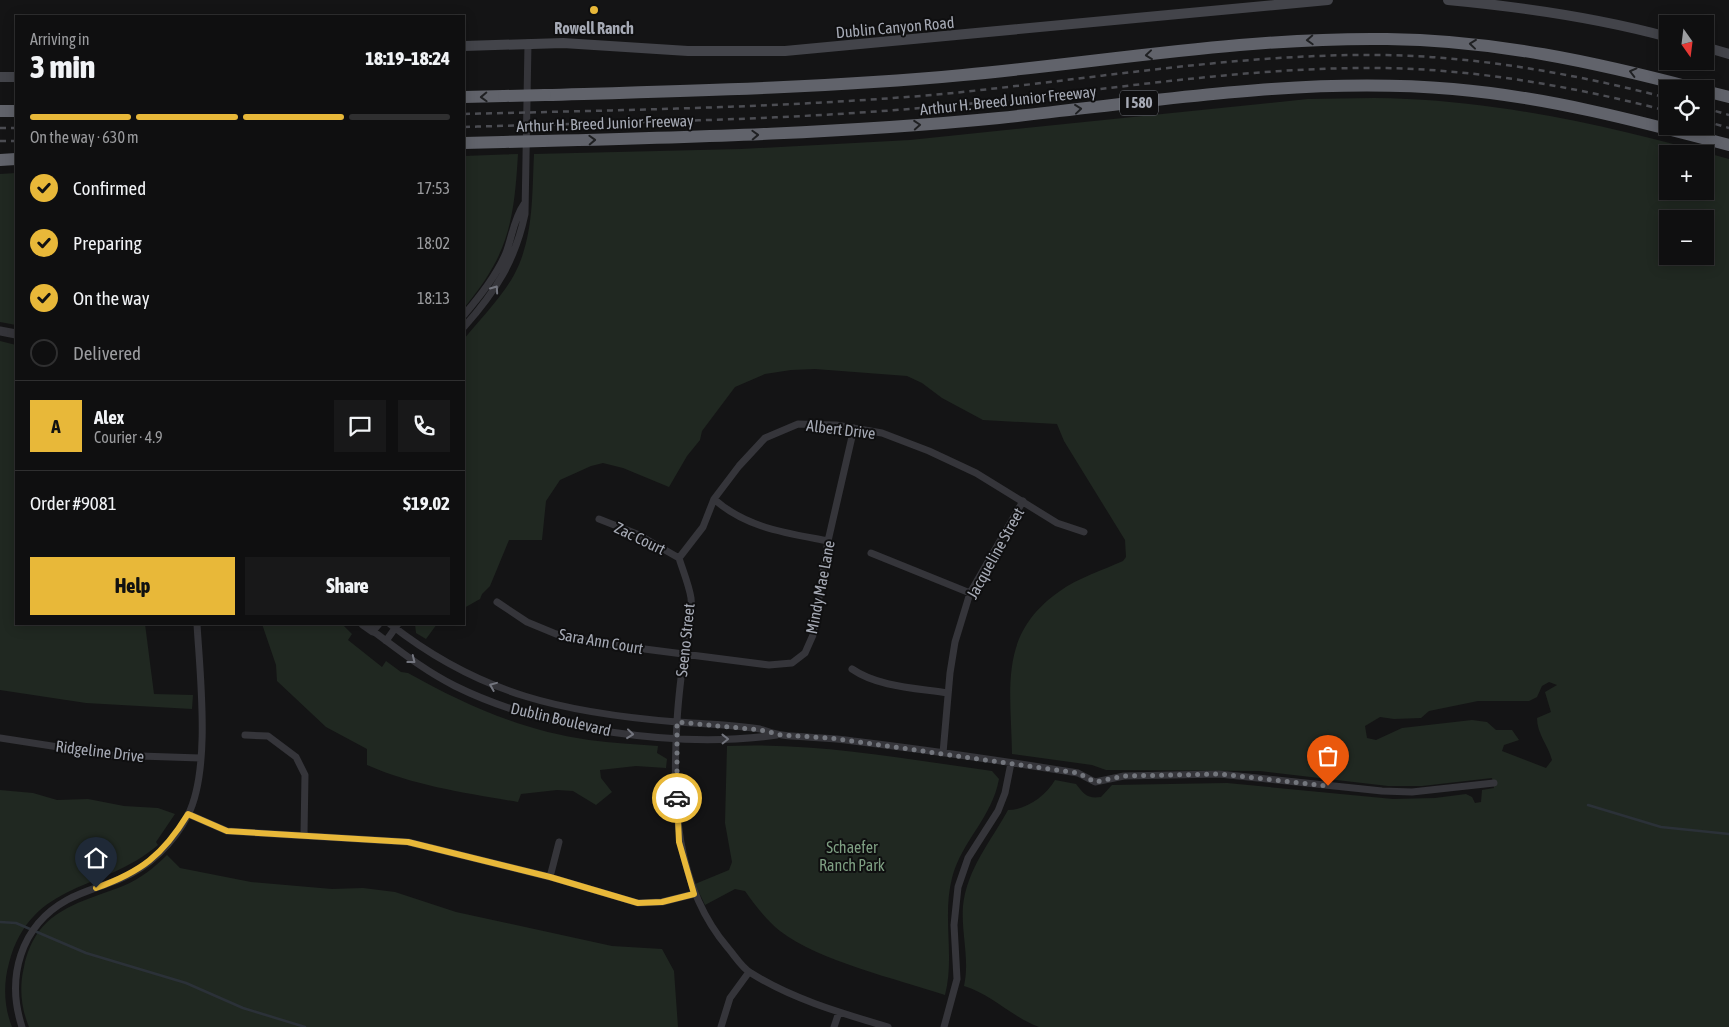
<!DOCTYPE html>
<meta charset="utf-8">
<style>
body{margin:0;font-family:"Asap Condensed",sans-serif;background:#181819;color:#f1f3f6;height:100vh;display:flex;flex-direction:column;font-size:19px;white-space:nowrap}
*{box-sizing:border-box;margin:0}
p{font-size:16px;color:#9b9c9f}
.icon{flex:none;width:28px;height:28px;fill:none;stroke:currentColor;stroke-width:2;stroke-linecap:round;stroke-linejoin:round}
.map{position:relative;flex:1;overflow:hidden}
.side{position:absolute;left:15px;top:15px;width:450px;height:610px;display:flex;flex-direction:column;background:#0f0f10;border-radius:0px;box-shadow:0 2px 12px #0003,0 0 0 1px #2f2f30}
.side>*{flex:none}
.needle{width:32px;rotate:166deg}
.fabs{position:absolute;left:1659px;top:15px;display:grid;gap:10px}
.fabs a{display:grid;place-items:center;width:55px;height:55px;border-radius:0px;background:#0f0f10;box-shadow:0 2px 12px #0003,0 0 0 1px #2f2f30;font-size:25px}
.pin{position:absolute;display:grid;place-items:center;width:42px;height:42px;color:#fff;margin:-51px -21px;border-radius:50% 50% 50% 0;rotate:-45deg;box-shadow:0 0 5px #0007}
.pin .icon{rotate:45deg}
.courier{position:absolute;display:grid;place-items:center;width:50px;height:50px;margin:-25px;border:4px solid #e8b839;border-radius:50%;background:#fff;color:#222;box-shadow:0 1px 6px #0007}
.head em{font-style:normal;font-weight:800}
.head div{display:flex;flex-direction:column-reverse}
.head{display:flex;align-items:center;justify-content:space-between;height:85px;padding:0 15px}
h1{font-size:32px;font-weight:800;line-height:38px}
.bar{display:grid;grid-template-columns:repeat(4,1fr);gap:8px 5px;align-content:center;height:60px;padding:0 15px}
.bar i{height:6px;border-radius:4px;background:#2f2f30}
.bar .on{background:#e8b839}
.bar p{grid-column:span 4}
.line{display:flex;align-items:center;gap:12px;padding:0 15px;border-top:1px solid #2f2f30}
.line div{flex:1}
.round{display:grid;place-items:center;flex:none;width:52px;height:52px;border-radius:0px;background:#181819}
ol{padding:0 15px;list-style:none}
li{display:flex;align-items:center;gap:15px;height:55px}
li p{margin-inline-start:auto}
li .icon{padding:5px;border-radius:50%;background:#e8b839;color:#111;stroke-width:4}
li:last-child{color:#9b9c9f}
li i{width:28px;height:28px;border:2px solid #2f2f30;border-radius:50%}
.action{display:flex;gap:10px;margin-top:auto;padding:10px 15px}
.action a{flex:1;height:58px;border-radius:0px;background:#e8b839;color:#111;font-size:20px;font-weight:800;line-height:58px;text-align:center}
.action a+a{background:#181819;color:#f1f3f6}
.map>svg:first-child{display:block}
</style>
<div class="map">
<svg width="1729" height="1027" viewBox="0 0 1729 1027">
<rect width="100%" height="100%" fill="#141415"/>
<path fill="#202821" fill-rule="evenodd" d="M 1308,99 C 1341,99 1374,97 1407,99 C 1517,104 1624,130 1729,159 L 1729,1027 L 1039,1027 C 1012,1017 991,994 964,986 C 970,959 961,934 963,906 C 967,869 991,841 1008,810 C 1026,810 1046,796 1055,780 L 1076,784 C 1084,794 1087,799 1101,797 L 1112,785 L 1227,783 L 1393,799 L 1435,798 L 1466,794 L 1472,797 L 1475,803 L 1481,802 L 1482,790 L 1494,788 L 1492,778 L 1422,786 L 1388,786 L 1260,771 L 1106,770 L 1092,765 L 1012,754 C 1011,687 998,634 1060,591 C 1078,578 1103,570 1123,561 L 1126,557 L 1125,540 L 1064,441 L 1057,424 L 983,420 L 942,398 L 922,383 L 907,376 L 815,369 L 791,370 L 765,374 L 735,387 L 702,431 L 700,440 L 687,456 L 669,487 L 623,468 L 603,463 L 591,466 L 560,480 L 546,501 L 542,540 L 509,540 L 490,586 L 482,594 L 480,599 L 464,608 L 464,339 C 481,318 501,298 514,275 C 534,238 532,194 534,154 L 741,149 L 910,140 ZM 1668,154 L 1705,154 L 1705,191 L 1668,191 ZM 1668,219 L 1705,219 L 1705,256 L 1668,256 ZM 1549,682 L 1557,685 L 1545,692 L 1551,712 L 1537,718 C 1537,734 1548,745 1552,760 L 1546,768 L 1502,751 L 1504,745 L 1519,740 L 1512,730 L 1496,730 L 1487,722 L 1472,720 L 1402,728 L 1376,740 L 1367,738 L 1365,726 L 1380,717 L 1394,719 L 1421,718 L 1429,711 L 1478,701 L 1529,701 L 1537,697 L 1542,686 Z
M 518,154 C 514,221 509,254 464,308 L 464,156 Z
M 16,173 L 16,325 L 0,322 L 0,174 Z
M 0,341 L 16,345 L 16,624 L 145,624 L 154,694 L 193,695 L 192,709 L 86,703 L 0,690 Z
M 262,624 L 342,624 L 352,634 L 348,640 L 382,667 L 386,661 L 401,672 L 408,673 C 465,705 524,731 589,740 C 612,743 635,744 658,746 L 657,753 L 667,759 L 666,768 L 636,766 L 600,770 L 601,778 L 612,792 L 596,805 L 573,791 L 557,790 L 521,794 L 518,802 C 466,793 415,786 367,765 L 367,749 L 326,727 L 277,681 L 276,665 Z
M 415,624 L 437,624 L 426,639 L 416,633 Z
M 727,746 C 815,742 905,759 992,771 L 999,779 C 992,818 962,840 952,878 C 942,917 955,956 945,995 C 897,979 819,961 780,931 C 766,920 755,905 745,891 L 735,889 L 705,905 L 695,884 L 729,870 L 732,862 L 725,823 Z
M 0,790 L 33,793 L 57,800 L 88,799 L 124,806 L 158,808 L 175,814 L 156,842 L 158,845 C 102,893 32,879 9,963 C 3,985 4,1007 12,1027 L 0,1027 Z
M 167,855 L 180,868 L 251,882 L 332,889 L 363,888 L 395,892 L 456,912 L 612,946 L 662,949 L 674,971 L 678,1027 L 29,1027 C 21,1008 19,987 24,967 C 36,910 77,904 123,886 C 140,879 154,868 167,855 Z"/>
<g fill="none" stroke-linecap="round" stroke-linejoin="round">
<path stroke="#2b3138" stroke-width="2.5" d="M 1588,805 L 1661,827 L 1729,834
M 0,922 L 16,923 L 86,953 L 186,983 L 243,1008 L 305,1027"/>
<path stroke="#35353a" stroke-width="7" d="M 464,315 C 480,296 496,276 506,253 C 512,237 514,218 524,204
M 464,327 C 496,291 515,261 525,214 L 528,43
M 714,499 C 746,528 787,533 828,541
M 599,519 L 637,534 L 679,558
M 871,553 L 970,593
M 679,558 C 683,571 689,585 691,598 C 693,617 687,636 684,654 C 681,677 678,700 677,722 C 672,800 675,886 728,948 C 735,956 742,968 751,973 C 792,999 841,1013 888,1027
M 679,558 L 703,527 L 714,499 L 739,466 L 765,438 L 798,424 L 836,425 L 882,433 L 929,451 L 976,473 L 1057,523 L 1084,532
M 497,602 L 527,622 L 556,634 L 590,642 L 769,665 L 792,663 L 805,653 L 813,635 L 828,541 L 854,428
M 379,624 L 373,631 C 400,651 425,671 455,686 C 544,730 678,749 777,735
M 390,624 C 480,695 565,713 677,722 C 705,724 733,725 760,729 C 767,731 774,734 782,735 C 806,738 830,737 853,741 C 928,750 1003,761 1078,773 L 1095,782 L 1124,776 L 1219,774 L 1382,791 L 1412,792 L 1494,783
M 386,641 L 398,624
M 852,669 C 878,687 916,688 948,693
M 245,735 L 268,736 L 296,757 L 305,775 L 304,834
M 0,738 L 110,755 L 200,758
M 943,753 L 950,673 L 955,642 L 970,593 L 1023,501
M 188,814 L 227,831 L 408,842 L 550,877 L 638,903 L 662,902 L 694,894
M 550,877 L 559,842
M 22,1027 C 6,978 20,926 67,900 C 83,891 103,886 120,879 C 149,867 174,843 188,815 C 211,769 200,676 197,624
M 721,1027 L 730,998 L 749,972
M 834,1027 L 839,1012
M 944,1027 L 957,979 L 954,925 L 958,887 L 968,858 L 998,811 L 1005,793 L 1011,763"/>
<path stroke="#35353a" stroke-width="9" d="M 0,331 L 16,334
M 363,624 L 373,631"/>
<path stroke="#43444a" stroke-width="10" d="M 1448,0 C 1522,7 1595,17 1668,37
M 464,46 L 563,43 L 688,51 L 785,51 L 1328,0
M 1705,47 L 1729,54
M 0,77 L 16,77"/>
<path stroke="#61636b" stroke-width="12" d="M 1705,91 L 1729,97
M 545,95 C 684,91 824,88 963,75 C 1104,62 1245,37 1387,39 C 1493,40 1595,62 1697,89
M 464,97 L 504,96
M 0,111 L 16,111
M 543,141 C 695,137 847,133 999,118 C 1150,102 1301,76 1453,89 C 1547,97 1638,121 1729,145
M 464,143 L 503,142
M 0,160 L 16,159"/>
<path stroke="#4c4d53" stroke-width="2.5" stroke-dasharray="6 5" stroke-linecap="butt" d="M 1705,108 L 1729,115
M 464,114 C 620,110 776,108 932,95 C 1082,81 1235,53 1386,55 C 1481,57 1575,74 1668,98
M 1705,121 L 1729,128
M 464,127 C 620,122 776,121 932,107 C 1082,95 1234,66 1386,68 C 1481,70 1575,87 1668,111
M 0,128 L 16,128
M 0,141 L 16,141"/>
<path stroke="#61636b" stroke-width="12" d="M 504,96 L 545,95
M 503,142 L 543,141"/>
</g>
<defs><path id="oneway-chevron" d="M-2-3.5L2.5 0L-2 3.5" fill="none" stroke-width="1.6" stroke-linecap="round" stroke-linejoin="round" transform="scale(1.25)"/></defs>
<g stroke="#1f2022">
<use href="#oneway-chevron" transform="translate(1310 40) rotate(177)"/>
<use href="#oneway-chevron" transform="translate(1473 44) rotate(-174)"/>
<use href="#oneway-chevron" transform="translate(1149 55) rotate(174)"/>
<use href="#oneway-chevron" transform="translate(1633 72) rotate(-166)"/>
<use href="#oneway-chevron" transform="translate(484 97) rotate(178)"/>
<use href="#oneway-chevron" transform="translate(1078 109) rotate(-6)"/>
<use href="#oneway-chevron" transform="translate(917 125) rotate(-4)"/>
<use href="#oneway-chevron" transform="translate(755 135) rotate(-2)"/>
<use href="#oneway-chevron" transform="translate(592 140) rotate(-2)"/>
</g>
<g stroke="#73757e">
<use href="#oneway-chevron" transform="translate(495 289) rotate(-55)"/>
<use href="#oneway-chevron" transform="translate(412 660) rotate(38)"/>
<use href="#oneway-chevron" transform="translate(493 686) rotate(-158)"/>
<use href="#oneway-chevron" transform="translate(630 734) rotate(6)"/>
<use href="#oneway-chevron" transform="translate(725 739) rotate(-1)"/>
</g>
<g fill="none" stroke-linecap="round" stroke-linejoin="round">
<path stroke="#73767d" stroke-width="5" stroke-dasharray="0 9" d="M 677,798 L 677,722 L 761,730 L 781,735 L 830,738 L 1078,773 L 1095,782 L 1124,776 L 1219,774 L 1328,786"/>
<path stroke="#e8b839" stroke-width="6" d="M 96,888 C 141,872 163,855 188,814 L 227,831 L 408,842 L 550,877 L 638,903 L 662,902 L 694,894 L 679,842 L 677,798"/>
</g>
<circle fill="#e8b839" stroke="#0f0f10" stroke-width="2" cx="594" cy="10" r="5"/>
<g text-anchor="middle" stroke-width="4" stroke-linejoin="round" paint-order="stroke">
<rect fill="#0f0f10" stroke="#797c84" stroke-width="1" x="1120" y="90.5" width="38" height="25" rx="4"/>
<g font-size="15" font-weight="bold" fill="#a6aab5">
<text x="1139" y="108">I 580</text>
</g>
<g font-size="16" fill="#a6aab5" stroke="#0f0f10">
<text transform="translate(895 27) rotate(-5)" y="6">Dublin Canyon Road</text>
<text transform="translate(1008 100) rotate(-6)" y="6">Arthur H. Breed Junior Freeway</text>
<text transform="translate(605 123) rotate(-2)" y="6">Arthur H. Breed Junior Freeway</text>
<text transform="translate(841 429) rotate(7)" y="6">Albert Drive</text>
<text transform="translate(640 538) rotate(26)" y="6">Zac Court</text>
<text transform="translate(995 553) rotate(-61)" y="6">Jacqueline Street</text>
<text transform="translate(820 587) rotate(-79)" y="6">Mindy Mae Lane</text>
<text transform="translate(685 640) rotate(-84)" y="6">Seeno Street</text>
<text transform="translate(601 641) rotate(10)" y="6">Sara Ann Court</text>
<text transform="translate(561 719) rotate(13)" y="6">Dublin Boulevard</text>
<text transform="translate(100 751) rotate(7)" y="6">Ridgeline Drive</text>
</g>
<g font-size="16" font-weight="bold" fill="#a6aab5" stroke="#0f0f10">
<text x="594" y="34">Rowell Ranch</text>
</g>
<g font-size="16" fill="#7e9f82" stroke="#0f0f10">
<text x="852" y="853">Schaefer<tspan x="852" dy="18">Ranch Park</tspan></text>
</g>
</g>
</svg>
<div class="fabs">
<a><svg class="needle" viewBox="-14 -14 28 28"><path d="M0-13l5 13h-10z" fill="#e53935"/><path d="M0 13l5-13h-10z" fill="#9b9c9f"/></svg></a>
<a><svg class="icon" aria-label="locate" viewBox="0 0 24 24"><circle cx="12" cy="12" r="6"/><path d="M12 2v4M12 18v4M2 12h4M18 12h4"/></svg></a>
<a>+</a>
<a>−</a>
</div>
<div class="pin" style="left:1328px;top:786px;background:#ea580c"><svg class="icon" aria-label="bag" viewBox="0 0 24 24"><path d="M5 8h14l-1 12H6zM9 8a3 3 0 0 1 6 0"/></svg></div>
<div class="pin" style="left:96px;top:888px;background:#1f2937"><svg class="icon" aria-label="home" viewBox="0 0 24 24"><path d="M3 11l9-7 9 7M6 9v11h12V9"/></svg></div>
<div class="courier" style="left:677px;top:798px"><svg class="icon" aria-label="car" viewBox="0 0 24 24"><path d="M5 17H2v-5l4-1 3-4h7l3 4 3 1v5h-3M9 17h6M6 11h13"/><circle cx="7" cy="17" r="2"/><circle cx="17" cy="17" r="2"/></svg></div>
<section class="side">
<div class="head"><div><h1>3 min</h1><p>Arriving in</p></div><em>18:19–18:24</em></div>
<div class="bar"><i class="on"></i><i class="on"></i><i class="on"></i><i></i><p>On the way · 630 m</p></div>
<ol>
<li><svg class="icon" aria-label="check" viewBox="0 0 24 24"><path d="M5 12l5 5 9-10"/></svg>Confirmed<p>17:53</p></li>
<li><svg class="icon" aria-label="check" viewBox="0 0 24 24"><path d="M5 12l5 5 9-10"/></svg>Preparing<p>18:02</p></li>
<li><svg class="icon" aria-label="check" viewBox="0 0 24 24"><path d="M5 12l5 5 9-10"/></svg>On the way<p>18:13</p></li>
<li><i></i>Delivered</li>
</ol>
<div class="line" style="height:90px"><b class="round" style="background:#e8b839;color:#111">A</b><div><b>Alex</b><p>Courier · 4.9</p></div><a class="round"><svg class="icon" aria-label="chat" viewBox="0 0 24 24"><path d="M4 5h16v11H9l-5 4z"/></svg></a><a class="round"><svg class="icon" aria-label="phone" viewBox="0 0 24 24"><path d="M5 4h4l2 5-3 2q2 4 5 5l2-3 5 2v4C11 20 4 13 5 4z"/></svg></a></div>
<div class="line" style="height:65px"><div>Order #9081</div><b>$19.02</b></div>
<div class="action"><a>Help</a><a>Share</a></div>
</section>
</div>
